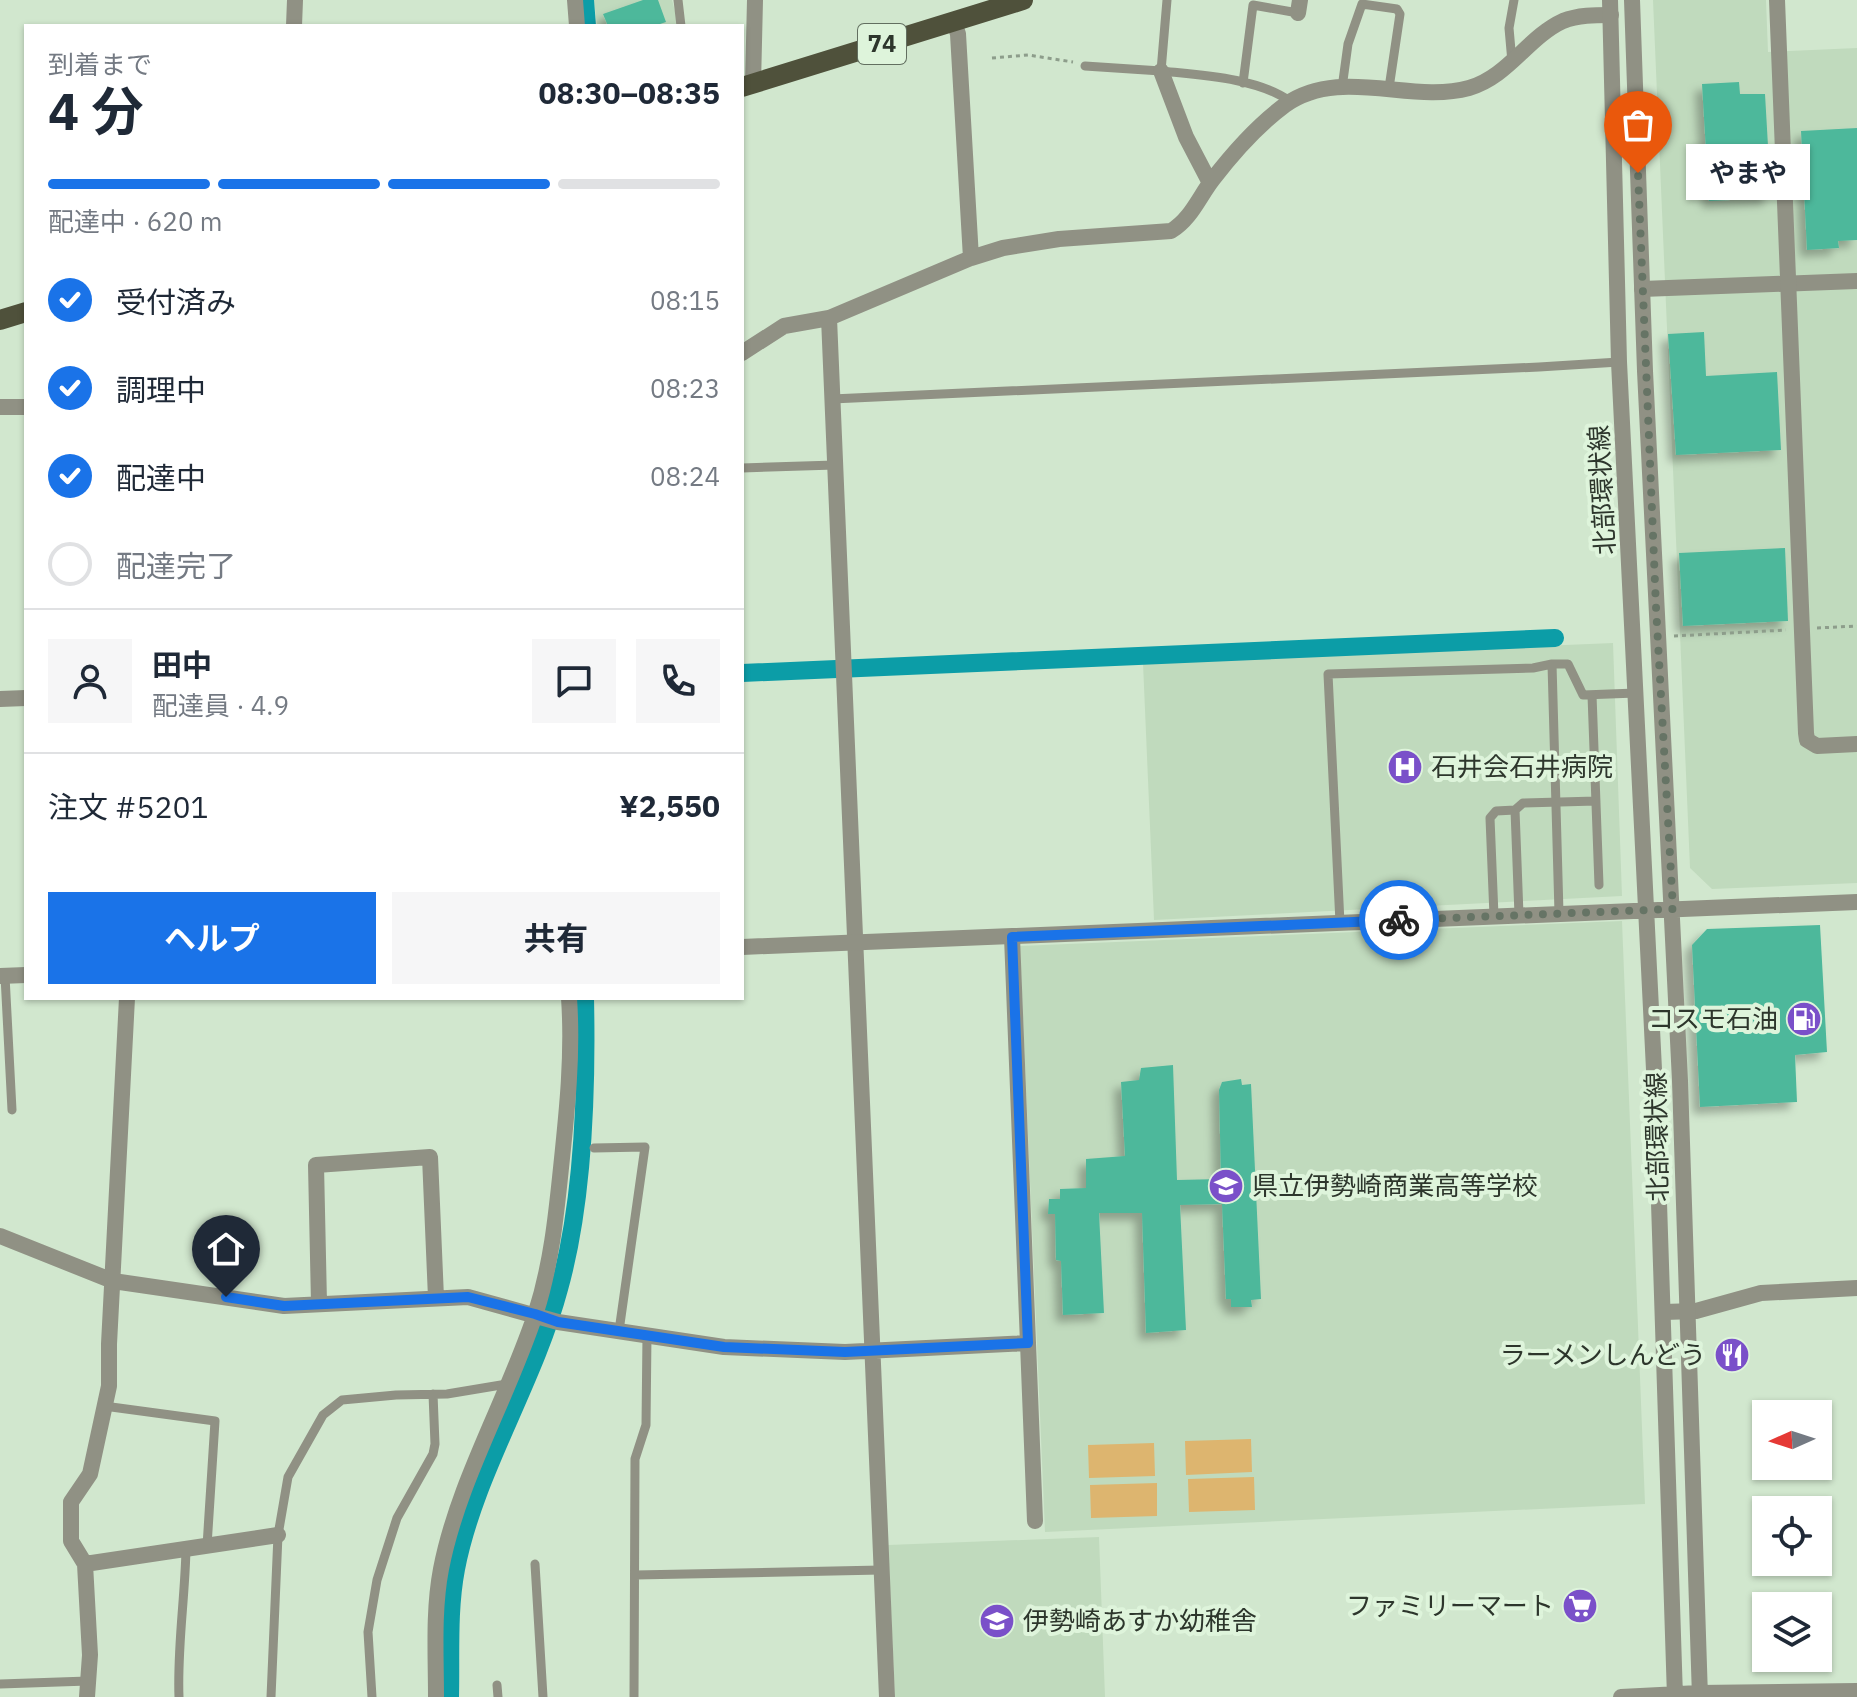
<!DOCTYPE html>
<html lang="ja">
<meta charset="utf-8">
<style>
body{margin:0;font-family:"IBM Plex Sans","Noto Sans JP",sans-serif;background:#f6f6f7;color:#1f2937;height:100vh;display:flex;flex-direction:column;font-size:30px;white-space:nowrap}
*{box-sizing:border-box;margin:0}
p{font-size:26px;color:#747a83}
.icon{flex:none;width:44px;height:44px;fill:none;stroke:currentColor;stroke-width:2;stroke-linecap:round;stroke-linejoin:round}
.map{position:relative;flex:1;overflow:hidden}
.side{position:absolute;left:24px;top:24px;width:720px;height:976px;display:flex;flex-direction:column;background:#fff;border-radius:0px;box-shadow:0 2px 6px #0004}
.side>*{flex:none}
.needle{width:52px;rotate:267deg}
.buttons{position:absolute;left:1752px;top:1400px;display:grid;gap:16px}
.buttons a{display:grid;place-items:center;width:80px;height:80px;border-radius:0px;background:#fff;box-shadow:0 2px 6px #0004;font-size:40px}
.pin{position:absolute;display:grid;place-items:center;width:68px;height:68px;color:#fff;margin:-82px -34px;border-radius:50% 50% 50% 0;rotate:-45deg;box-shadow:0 0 8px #0007}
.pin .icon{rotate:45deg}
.courier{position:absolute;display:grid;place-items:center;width:80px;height:80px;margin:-40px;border:6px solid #1a73e8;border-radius:50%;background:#fff;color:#222;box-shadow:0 2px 10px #0007}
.bubble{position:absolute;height:56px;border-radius:0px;background:#fff;box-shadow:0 2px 6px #0004;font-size:26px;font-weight:700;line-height:56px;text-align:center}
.overview em{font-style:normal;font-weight:700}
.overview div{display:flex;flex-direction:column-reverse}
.overview{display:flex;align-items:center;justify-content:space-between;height:136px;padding:0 24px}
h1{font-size:52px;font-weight:700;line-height:60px}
.bar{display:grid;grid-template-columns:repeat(4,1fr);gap:12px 8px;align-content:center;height:96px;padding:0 24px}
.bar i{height:10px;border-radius:6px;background:#e0e1e3}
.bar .on{background:#1a73e8}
.bar p{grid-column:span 4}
.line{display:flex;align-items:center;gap:20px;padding:0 24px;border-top:2px solid #e0e1e3}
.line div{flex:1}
.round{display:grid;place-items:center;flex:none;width:84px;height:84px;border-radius:0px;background:#f6f6f7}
ol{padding:0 24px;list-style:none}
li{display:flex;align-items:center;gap:24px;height:88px}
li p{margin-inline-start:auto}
li .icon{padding:8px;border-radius:50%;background:#1a73e8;color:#fff;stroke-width:4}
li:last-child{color:#747a83}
li i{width:44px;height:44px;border:4px solid #e0e1e3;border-radius:50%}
.primary-button{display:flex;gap:16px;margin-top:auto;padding:16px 24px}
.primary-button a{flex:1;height:92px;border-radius:0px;background:#1a73e8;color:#fff;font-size:32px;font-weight:700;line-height:92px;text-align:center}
.primary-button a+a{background:#f6f6f7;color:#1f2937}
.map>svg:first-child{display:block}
</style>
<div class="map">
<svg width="1857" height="1697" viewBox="0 0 1857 1697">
<defs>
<filter id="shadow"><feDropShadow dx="-7" dy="7" stdDeviation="4" flood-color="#0004"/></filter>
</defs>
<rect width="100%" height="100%" fill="#d1e7ce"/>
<path fill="#c0dabd" d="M 594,0 L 672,0 L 679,26 L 597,26 Z
M 1653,0 L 1766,0 L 1768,52 L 1857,48 L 1857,883 L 1712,889 L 1690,868 Z
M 1613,643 L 1622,896 L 1154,920 L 1143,663 Z
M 1622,921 L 1645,1504 L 1045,1532 L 1020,946 Z
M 1099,1537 L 1105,1697 L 895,1697 L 888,1545 Z"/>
<path fill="#ddb56f" d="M 1251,1439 L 1252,1472 L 1186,1475 L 1185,1441 Z
M 1154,1443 L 1155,1476 L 1089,1478 L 1088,1445 Z
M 1254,1477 L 1255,1510 L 1189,1512 L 1188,1479 Z
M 1157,1483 L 1157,1516 L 1091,1518 L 1090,1485 Z"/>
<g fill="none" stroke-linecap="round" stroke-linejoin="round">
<path stroke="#0c9da7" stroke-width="18" d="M 585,0 L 587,26
M 742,673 L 1555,638
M 450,1697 C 451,1655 448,1611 456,1569 C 474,1475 534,1383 559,1289 C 584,1200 587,1091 585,998"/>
</g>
<path fill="#4eb89b" filter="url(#shadow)" d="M 643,0 L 658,0 L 666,22 L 654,26 L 608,26 L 603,14 Z
M 1739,82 L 1740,94 L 1765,94 L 1771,198 L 1709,201 L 1702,84 Z
M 1857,128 L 1857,240 L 1838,241 L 1839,248 L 1807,250 L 1801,131 Z
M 1704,332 L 1706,376 L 1777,372 L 1781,450 L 1676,455 L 1668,334 Z
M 1785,548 L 1788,621 L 1683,626 L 1679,553 Z
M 1820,925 L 1827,1052 L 1795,1055 L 1797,1102 L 1700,1107 L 1692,945 L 1707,929 Z
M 1173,1065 L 1177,1180 L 1221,1179 L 1219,1090 L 1222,1082 L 1241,1079 L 1242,1085 L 1251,1084 L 1261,1299 L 1251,1300 L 1252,1307 L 1231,1307 L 1231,1299 L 1226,1299 L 1222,1204 L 1180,1205 L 1186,1330 L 1146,1333 L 1142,1213 L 1099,1213 L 1104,1313 L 1063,1315 L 1061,1261 L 1056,1260 L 1055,1214 L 1048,1214 L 1049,1199 L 1060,1199 L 1060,1189 L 1086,1188 L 1086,1159 L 1125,1156 L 1121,1082 L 1139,1080 L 1141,1068 Z"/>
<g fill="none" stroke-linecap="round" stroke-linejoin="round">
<path stroke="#8d9d8b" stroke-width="3" stroke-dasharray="4 4" stroke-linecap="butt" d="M 992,58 L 1028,55 L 1073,62
M 1817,628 L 1857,626
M 1674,636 L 1786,630"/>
<path stroke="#909184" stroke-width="9" d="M 678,0 L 681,26
M 1167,0 L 1161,71 C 1200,75 1259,78 1291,102
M 1512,62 L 1509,28 L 1514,0
M 1085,66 L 1161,71
M 1243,83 L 1253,5 L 1298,13
M 1342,88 L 1348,44 L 1362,4 L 1397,9 L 1400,14 L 1389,88
M 832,399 L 1539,367 L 1619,362
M 742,468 L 835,465
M 1552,664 L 1568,664 L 1583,695 L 1636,693
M 1592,695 L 1599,885
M 1515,810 L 1523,803 L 1596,801
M 1494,916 L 1490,818 L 1496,811 L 1515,810 L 1519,915
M 1340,923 L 1328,674 L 1533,668 L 1552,664 L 1559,913
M 5,976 L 12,1110
M 594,1148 L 645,1147 L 619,1331
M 104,1406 L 215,1421 L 207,1546
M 535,1564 L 543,1697
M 635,1575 L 881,1570
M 0,1684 L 88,1681
M 497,1685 L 498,1697
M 179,1697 C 177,1648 185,1598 186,1549
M 271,1697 L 278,1535 L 288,1477 L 323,1415 L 342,1400 L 396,1395 L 447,1394 L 507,1384
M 372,1697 L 368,1632 L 377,1580 L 397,1518 L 433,1454 L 435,1444 L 433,1394
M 634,1697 L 635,1459 L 646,1425 L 647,1335"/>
<path stroke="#909184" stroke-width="16" d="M 575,0 L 577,26
M 1298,13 L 1300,0
M 954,22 L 958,34 L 971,258
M 294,26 L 295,0
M 1161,71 L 1186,137 L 1210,183
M 753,84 L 755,0
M 1642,289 L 1857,281
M 829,318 L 887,1697
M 742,353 L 784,326 L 829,318 L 971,258 L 1003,248 L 1059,239 L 1171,231 C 1191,219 1199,197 1213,179 C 1233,153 1258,125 1285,105 C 1340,66 1410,104 1469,88 C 1508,77 1528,37 1563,21 C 1578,15 1595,15 1611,15
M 0,407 L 26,407
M 0,699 L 26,698
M 1012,937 L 1035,1521
M 0,1236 L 113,1281 L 284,1306 L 468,1297 L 558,1322 L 724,1347 L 845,1352 L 1028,1343
M 319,1303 L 316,1165 L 430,1157 L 436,1298
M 1664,1312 L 1696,1311 L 1761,1293 L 1857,1288
M 85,1564 L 278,1535
M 87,1697 L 90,1655 L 85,1564 L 71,1541 L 71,1502 L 90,1474 L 109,1386 L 109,1344 L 127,998
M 436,1697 C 436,1655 433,1611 441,1569 C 458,1481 508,1398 536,1312 C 551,1265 556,1217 561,1168 C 567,1111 573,1055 569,998"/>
<path stroke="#909184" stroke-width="16" d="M 1610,0 L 1619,362 L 1656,1110 L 1675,1697
M 1632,0 L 1645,371 L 1680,1081 L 1700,1697
M 1777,0 L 1806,733 L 1807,740 L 1817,746 L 1857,744
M 742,947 L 1857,902
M 0,976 L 26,975
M 1621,1697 L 1699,1693 L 1857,1691"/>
<path stroke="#4f513b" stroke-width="20" d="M 742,87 L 1023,0
M 0,320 L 26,312"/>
</g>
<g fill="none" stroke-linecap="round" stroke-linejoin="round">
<path stroke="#667465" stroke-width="8" stroke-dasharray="0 14.4" d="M 1399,920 L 1673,909 L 1656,607 L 1638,173"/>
<path stroke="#1a73e8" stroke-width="10" d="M 226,1297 L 284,1306 L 468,1297 L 535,1314 L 558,1322 L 724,1347 L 845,1352 L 1028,1343 L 1012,937 L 1399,920"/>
</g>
<defs>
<symbol id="hospital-disc" viewBox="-11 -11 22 22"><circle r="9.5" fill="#7a50c9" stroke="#def4db"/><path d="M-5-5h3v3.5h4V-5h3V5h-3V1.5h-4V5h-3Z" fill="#fff"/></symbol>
<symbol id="fuel-disc" viewBox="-11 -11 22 22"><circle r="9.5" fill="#7a50c9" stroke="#def4db"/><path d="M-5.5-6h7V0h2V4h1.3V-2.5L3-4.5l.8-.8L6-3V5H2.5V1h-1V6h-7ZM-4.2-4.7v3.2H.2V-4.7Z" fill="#fff"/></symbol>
<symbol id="school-disc" viewBox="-11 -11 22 22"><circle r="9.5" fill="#7a50c9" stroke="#def4db"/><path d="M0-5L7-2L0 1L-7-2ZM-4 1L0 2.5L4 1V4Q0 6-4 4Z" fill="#fff"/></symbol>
<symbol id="restaurant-disc" viewBox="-11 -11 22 22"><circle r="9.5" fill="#7a50c9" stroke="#def4db"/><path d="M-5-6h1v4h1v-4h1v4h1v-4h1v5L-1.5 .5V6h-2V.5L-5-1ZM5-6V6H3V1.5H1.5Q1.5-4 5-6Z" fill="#fff"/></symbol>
<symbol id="supermarket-disc" viewBox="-11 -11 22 22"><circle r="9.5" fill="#7a50c9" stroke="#def4db"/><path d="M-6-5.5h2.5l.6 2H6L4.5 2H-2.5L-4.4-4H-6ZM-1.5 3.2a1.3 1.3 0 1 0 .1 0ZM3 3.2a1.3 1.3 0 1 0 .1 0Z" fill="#fff"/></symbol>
</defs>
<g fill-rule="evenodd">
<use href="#hospital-disc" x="1385" y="747" width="40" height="40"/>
<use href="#fuel-disc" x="1784" y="999" width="40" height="40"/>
<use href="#school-disc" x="1206" y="1166" width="40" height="40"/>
<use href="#restaurant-disc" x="1712" y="1335" width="40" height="40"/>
<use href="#supermarket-disc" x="1560" y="1586" width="40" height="40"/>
<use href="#school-disc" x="977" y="1601" width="40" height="40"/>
</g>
<g text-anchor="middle" stroke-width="8" stroke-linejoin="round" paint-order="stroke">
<rect fill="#def4db" stroke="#626f60" stroke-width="2" x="858" y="24" width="48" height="40" rx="6"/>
<g font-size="24" font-weight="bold" fill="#2d362c">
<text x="882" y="52">74</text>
</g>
<g font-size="26" fill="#2d362c" stroke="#def4db">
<text transform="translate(1602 490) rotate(-93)" y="9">北部環状線</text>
<text transform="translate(1657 1137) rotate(-91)" y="9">北部環状線</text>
</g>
<g font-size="26" fill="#2d362c" stroke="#def4db" text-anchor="start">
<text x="1431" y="776">石井会石井病院</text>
<text x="1778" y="1028" text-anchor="end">コスモ石油</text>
<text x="1252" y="1195">県立伊勢崎商業高等学校</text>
<text x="1706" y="1364" text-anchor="end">ラーメンしんどう</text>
<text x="1554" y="1615" text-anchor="end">ファミリーマート</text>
<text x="1023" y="1630">伊勢崎あすか幼稚舎</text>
</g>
</g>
</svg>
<div class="buttons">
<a><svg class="needle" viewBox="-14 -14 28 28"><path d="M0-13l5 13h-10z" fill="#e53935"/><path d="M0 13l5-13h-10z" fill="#747a83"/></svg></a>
<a><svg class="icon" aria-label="locate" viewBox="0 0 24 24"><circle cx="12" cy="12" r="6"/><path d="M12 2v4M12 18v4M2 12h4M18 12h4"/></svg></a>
<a><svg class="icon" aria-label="layers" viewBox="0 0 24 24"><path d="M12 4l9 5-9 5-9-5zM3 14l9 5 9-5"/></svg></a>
</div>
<div class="pin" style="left:1638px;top:173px;background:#ea580c"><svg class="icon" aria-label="bag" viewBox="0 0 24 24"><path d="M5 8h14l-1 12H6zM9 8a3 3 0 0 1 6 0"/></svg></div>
<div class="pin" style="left:226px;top:1297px;background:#1f2937"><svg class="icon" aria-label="home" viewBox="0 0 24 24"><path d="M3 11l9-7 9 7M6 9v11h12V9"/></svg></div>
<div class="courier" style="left:1399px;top:920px"><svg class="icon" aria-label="bike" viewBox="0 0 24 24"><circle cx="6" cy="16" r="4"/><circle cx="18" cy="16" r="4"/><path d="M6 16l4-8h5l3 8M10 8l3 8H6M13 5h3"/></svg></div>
<div class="bubble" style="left:1686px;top:144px;width:124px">やまや</div>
<section class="side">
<div class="overview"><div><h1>4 分</h1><p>到着まで</p></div><em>08:30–08:35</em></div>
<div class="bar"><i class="on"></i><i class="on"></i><i class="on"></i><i></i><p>配達中 · 620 m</p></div>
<ol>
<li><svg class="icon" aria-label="check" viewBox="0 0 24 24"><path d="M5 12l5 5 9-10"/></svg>受付済み<p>08:15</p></li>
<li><svg class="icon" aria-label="check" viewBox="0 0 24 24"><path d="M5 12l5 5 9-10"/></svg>調理中<p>08:23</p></li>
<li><svg class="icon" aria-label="check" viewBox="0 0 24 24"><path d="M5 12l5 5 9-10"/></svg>配達中<p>08:24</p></li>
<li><i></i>配達完了</li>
</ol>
<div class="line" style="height:144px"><a class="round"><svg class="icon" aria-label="person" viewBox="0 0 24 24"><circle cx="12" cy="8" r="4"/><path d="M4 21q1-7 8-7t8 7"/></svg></a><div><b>田中</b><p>配達員 · 4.9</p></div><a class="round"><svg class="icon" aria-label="chat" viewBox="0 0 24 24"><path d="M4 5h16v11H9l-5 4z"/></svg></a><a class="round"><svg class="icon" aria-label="phone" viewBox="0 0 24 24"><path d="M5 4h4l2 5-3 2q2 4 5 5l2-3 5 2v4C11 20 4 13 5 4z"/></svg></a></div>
<div class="line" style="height:104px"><div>注文 #5201</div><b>¥2,550</b></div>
<div class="primary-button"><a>ヘルプ</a><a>共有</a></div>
</section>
</div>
